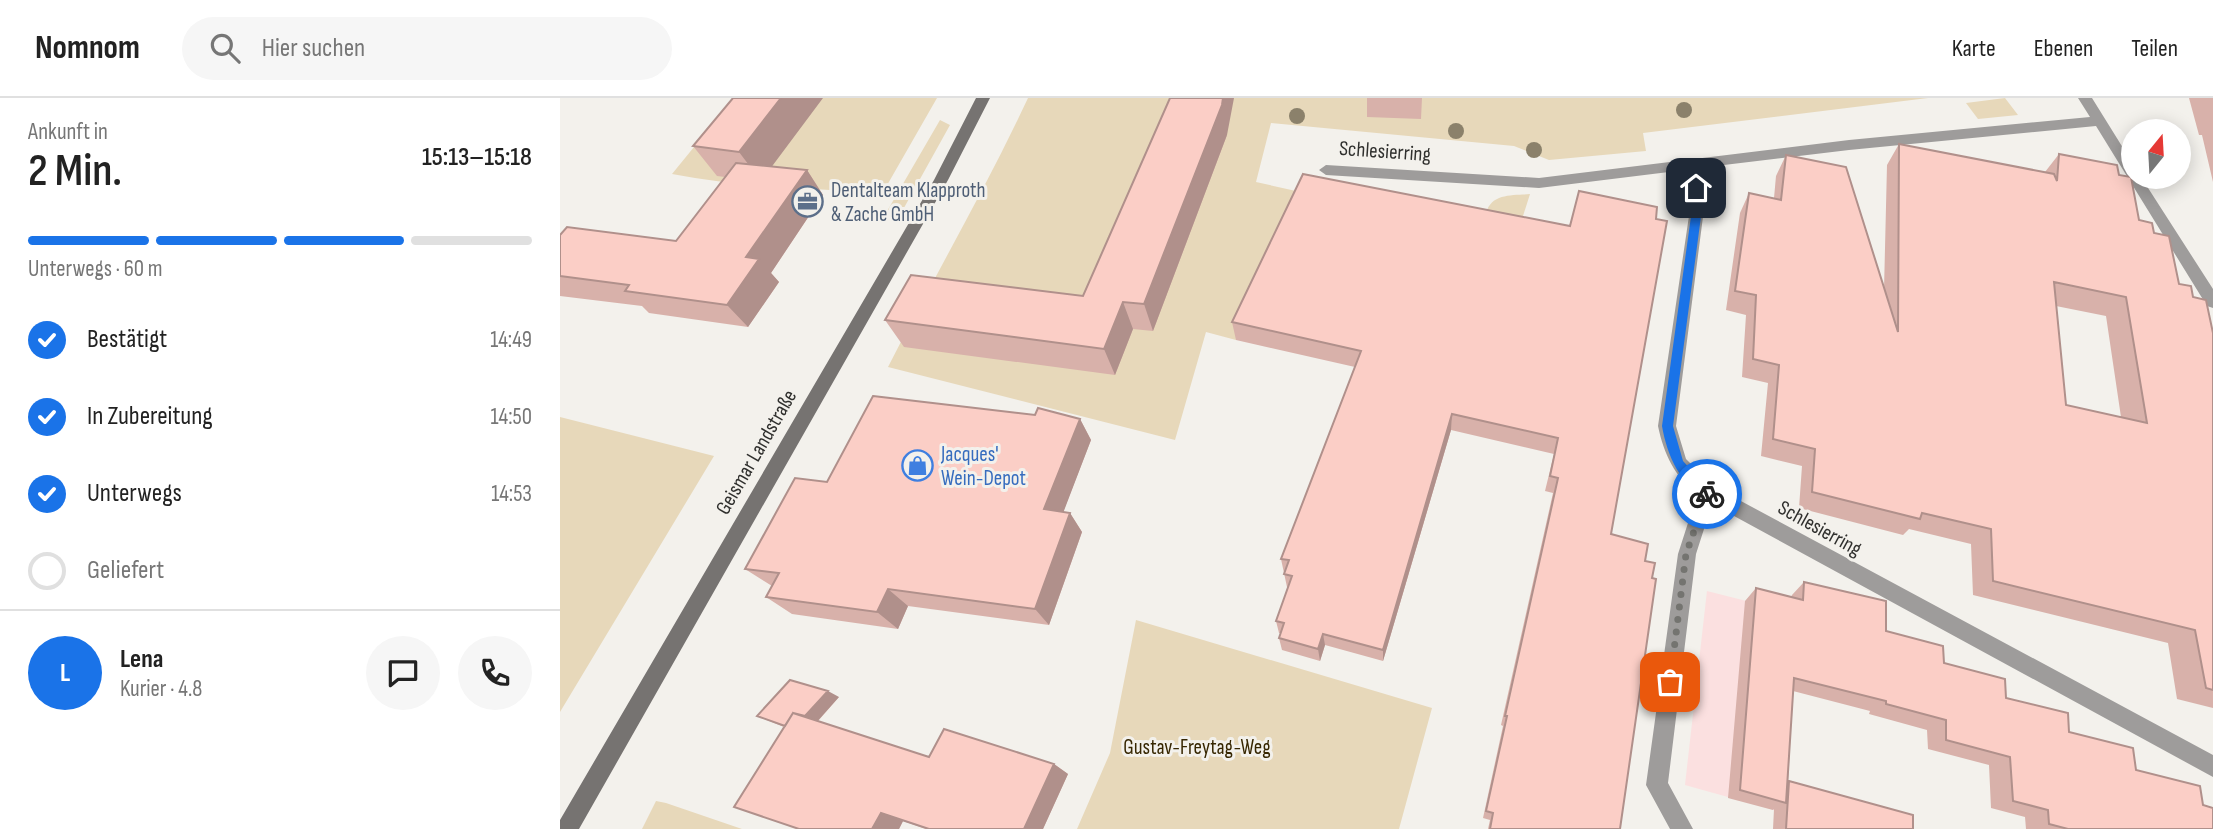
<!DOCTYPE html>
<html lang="de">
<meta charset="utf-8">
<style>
body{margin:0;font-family:"Sofia Sans Condensed",sans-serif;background:#f6f6f6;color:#222;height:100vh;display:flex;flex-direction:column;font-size:26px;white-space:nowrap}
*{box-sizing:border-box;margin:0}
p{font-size:23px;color:#767676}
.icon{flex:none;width:38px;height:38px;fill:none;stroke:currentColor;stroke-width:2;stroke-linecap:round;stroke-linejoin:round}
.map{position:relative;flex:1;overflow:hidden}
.side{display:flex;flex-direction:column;background:#fff;width:560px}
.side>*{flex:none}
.needle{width:46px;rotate:18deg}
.tools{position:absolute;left:1561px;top:21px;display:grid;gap:14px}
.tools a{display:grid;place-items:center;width:70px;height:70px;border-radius:50%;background:#fff;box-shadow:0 4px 18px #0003;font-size:35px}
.pin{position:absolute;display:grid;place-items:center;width:60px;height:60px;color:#fff;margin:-30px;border-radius:14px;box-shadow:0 4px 10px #0006}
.courier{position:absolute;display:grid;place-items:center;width:70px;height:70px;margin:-35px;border:5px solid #1a73e8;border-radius:50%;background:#fff;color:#222;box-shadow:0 2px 9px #0007}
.summary em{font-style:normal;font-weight:600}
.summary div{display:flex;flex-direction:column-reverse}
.summary{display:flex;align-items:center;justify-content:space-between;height:119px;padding:0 28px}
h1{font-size:46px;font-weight:600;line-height:52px}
.bar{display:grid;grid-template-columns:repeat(4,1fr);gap:10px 7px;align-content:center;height:84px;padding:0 28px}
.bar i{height:9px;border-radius:5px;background:#e0e0e0}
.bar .selected{background:#1a73e8}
.bar p{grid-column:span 4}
.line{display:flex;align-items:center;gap:18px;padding:0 28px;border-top:2px solid #e0e0e0}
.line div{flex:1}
.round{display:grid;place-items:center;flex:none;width:74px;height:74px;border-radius:37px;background:#f6f6f6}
ol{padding:0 28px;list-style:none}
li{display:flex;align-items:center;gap:21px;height:77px}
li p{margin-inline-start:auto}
li .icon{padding:7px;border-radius:50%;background:#1a73e8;color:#fff;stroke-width:4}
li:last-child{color:#767676}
li i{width:38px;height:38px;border:4px solid #e0e0e0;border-radius:50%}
header{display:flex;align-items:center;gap:42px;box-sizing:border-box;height:98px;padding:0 35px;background:#fff;border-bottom:2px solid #e0e0e0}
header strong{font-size:33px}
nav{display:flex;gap:38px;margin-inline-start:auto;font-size:24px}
.search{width:490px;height:63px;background:#f6f6f6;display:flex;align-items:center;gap:18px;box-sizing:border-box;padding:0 24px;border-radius:38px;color:#767676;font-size:26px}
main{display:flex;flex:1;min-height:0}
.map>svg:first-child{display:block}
</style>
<header>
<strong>Nomnom</strong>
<div class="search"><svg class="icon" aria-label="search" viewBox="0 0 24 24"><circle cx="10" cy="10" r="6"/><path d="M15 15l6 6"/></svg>Hier suchen</div>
<nav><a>Karte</a><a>Ebenen</a><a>Teilen</a></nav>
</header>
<main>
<section class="side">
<div class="summary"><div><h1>2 Min.</h1><p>Ankunft in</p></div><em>15:13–15:18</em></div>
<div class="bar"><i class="selected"></i><i class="selected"></i><i class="selected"></i><i></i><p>Unterwegs · 60 m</p></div>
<ol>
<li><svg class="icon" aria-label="check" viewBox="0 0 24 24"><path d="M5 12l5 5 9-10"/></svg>Bestätigt<p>14:49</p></li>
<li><svg class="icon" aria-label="check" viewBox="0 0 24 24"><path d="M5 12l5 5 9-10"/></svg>In Zubereitung<p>14:50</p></li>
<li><svg class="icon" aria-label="check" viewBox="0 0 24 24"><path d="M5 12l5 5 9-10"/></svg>Unterwegs<p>14:53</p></li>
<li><i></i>Geliefert</li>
</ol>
<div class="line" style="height:126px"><b class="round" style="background:#1a73e8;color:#fff">L</b><div><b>Lena</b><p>Kurier · 4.8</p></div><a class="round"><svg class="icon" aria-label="chat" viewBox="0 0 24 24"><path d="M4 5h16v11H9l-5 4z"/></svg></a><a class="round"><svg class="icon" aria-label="phone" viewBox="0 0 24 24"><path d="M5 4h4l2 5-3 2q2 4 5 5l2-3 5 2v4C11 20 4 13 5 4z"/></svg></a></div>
</section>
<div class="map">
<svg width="1653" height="731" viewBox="0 0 1653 731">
<rect width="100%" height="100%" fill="#f3f1ec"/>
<path fill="#fbe0e0" d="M 1147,493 L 1226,513 L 1214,712 L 1125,687 Z"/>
<path fill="#e7d8ba" d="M 174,0 L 377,0 L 322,96 C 252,89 182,90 112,76 Z
M 468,0 L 1368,0 L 1083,35 L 1086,53 L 989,62 L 954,48 L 711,25 L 696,84 L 745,95 L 676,242 L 646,234 L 615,342 L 328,269 C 374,179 425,92 468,0 Z
M 1445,0 L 1458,17 L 1418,21 L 1406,5 Z
M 380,22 L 390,27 L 340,117 L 326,115 Z
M 970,96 L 957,137 L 926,115 C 932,95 952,98 970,96 Z
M 0,319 L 154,358 L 0,614 Z
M 576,522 L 872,610 L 839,731 L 517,731 L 550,655 Z
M 96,703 L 106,705 L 182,731 L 82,731 Z"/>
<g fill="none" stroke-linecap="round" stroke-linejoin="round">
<path fill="#9e9c9b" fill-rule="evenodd" d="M 1518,0 L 1532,0 L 1573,66 L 1573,79 L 1581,79 L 1653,191 L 1653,210 L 1647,208 L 1536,28 L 1289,52 L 1139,70 L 1144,111 L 1116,328 L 1126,361 L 1153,388 L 1653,657 L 1653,679 L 1152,406 L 1136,456 L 1108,685 L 1133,731 L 1110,731 L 1086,687 L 1118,456 L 1137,397 C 1115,378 1104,357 1098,328 L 1130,111 L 1125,72 L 979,90 L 766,77 L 759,72 L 766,67 L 979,80 L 1289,42 L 1530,19 Z"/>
<path fill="#767371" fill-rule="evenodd" d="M 416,0 L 430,0 L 388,82 L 19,731 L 0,731 L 0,722 L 374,82 Z"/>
</g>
<g fill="#8b816b">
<circle cx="1124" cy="12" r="8"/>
<circle cx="737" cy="18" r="8"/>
<circle cx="896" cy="33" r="8"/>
<circle cx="974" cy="52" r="8"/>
</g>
<path fill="#d8b1aa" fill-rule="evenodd" d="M 173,0 L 212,69 L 247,72 L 263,97 L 211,175 L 219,184 L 188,229 L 89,215 L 82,208 L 0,198 L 0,137 L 116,143 L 165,79 L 157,78 L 133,48 Z
M 807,0 L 862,0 L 861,21 L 807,19 Z
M 1629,0 L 1653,0 L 1653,84 L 1642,37 L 1639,37 Z
M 667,37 L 593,233 L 573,231 L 555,277 L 344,249 L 325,222 L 523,198 Z
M 1339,46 L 1485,74 L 1499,56 L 1559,77 L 1579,122 L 1594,135 L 1619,186 L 1633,199 L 1653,235 L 1653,610 L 1617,601 L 1608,545 L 1413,497 L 1411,446 L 1349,431 L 1343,437 L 1239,410 L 1242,368 L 1201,358 L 1208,285 L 1182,279 L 1186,217 L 1166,212 L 1180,115 L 1189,95 L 1214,100 L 1216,78 L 1226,57 L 1324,192 L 1327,67 ZM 1496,208 L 1546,218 L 1561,319 L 1506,307 Z
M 1010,128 L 1051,436 L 1085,463 L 1060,731 L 928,731 L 930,722 L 923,720 L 943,628 L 941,627 L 993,395 L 985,393 L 994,356 L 891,332 L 823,563 L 765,547 L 760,563 L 722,552 L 719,540 L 721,535 L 719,535 L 716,523 L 728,489 L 727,489 L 721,461 L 795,269 L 676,242 L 672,224 Z
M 520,321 L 531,342 L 503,414 L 510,415 L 522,434 L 489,527 L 348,508 L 338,531 L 232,516 L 206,499 L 212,488 L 185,471 L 267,384 Z
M 1244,484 L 1326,533 L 1576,672 L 1643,707 L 1653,731 L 1466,731 L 1465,719 L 1431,710 L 1429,667 L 1368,651 L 1367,632 L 1309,616 L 1310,613 L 1233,593 L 1228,684 L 1229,683 L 1353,731 L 1213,731 L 1214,711 L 1213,712 L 1168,700 L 1185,503 L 1196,490 L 1231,499 L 1232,497 Z
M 279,599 L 258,623 L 369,659 L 494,666 L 508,676 L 483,731 L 366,731 L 343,723 L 339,731 L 224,629 L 197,618 Z"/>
<path fill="#b0908b" d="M 221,0 L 263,0 L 201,83 L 179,54 Z
M 663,0 L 674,0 L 667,37 L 593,233 L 584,206 Z
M 247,72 L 263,97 L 211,175 L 219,184 L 188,229 L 167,207 L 186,159 Z
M 563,204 L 573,231 L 555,277 L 544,251 Z
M 892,316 L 891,332 L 823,563 L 823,552 Z
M 520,321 L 531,342 L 497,431 L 484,411 Z
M 510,415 L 522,434 L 489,527 L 475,511 Z
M 328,491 L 348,508 L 338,531 L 317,514 Z
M 763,536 L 765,547 L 760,563 L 758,551 Z
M 268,593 L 279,599 L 246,636 L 234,631 Z
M 494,666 L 508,676 L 483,731 L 464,731 Z
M 321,715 L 343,723 L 339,731 L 312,731 Z"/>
<path fill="#fbcec6" stroke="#b0908b" stroke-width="2" fill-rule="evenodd" d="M 173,0 L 221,0 L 179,54 L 133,48 Z
M 610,0 L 663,0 L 662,7 L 584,206 L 563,204 L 544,251 L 325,222 L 351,177 L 523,198 Z
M 1339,46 L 1494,76 L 1497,83 L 1499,56 L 1557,67 L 1559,77 L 1571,79 L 1579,122 L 1592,125 L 1594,135 L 1609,138 L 1619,186 L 1631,188 L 1633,199 L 1646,202 L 1653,235 L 1653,592 L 1646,590 L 1635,532 L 1433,483 L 1431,431 L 1362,415 L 1360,421 L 1252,394 L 1255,351 L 1213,341 L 1219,267 L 1193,261 L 1196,197 L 1175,193 L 1189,95 L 1221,102 L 1226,57 L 1286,69 L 1338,234 ZM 1494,184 L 1566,199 L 1587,325 L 1506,307 Z
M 176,65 L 247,72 L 186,159 L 199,161 L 167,207 L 65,193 L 69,187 L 0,178 L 0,137 L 7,129 L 116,143 Z
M 743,76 L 1010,128 L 1019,93 L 1097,109 L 1096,121 L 1107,123 L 1051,436 L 1088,446 L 1085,463 L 1095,465 L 1092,480 L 1096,481 L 1060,731 L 930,731 L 933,715 L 926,713 L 947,618 L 945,618 L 998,380 L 990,378 L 998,340 L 892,316 L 823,552 L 763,536 L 758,551 L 719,540 L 724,525 L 716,523 L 732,478 L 724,476 L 729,462 L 721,461 L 801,253 L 672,224 Z
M 313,298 L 475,317 L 478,310 L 520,321 L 484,411 L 510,415 L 475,511 L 328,491 L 317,514 L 206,499 L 219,475 L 185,471 L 235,380 L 267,384 Z
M 1244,484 L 1326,503 L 1326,533 L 1383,548 L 1384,565 L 1445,581 L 1446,600 L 1508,615 L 1509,634 L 1573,650 L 1576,672 L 1640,688 L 1643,707 L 1653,710 L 1653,731 L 1508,731 L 1489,726 L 1488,712 L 1453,703 L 1450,659 L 1386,642 L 1386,622 L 1326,606 L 1326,603 L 1234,580 L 1226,705 L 1180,692 L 1196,490 L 1243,502 Z
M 230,582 L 268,593 L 245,618 L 233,615 L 225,628 L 197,618 Z
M 233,615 L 369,659 L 384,631 L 494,666 L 464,731 L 369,731 L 321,715 L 312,731 L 239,731 L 174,709 Z
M 1229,683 L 1353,717 L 1353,731 L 1226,731 Z"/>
<path fill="#1a73e8" d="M 1133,87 L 1141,90 L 1142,111 L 1113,328 L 1123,363 L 1153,396 L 1147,401 C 1120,387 1107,357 1102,328 L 1132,111 Z"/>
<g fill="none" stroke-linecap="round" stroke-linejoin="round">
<path stroke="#747470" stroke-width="7" stroke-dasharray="0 12.6" d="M 1110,584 L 1126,456 L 1147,396"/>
</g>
<defs>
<symbol id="office-ring" viewBox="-11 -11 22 22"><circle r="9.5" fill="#f3f1ec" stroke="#5c6f8a" stroke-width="1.5"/><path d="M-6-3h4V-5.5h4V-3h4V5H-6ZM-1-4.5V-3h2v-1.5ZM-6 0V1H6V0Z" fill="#5c6f8a"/></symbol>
<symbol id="shop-ring" viewBox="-11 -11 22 22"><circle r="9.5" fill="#f3f1ec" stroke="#3f7fe0" stroke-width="1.5"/><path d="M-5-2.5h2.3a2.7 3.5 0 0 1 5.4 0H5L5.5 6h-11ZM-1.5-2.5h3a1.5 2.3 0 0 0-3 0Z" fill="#3f7fe0"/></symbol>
</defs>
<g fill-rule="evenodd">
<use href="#office-ring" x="230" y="86" width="35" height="35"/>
<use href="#shop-ring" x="340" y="350" width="35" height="35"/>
</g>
<g text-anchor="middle" stroke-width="6" stroke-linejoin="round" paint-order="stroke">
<g font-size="21" fill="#30302e" stroke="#f3f1ec">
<text transform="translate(825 53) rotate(4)" y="7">Schlesierring</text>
<text transform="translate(196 354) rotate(-60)" y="7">Geismar Landstraße</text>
<text transform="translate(1260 430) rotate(29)" y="7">Schlesierring</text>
</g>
<g font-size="21" fill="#4e5e75" stroke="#f3f1ec" text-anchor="start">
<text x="271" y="99">Dentalteam Klapproth<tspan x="271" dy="24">&amp; Zache GmbH</tspan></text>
</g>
<g font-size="21" fill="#366cbe" stroke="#f3f1ec" text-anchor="start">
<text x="381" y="363">Jacques'<tspan x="381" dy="24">Wein-Depot</tspan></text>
</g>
<g font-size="21" fill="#362601" stroke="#f3f1ec">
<text x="637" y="656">Gustav-Freytag-Weg</text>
</g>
</g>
</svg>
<div class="tools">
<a><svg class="needle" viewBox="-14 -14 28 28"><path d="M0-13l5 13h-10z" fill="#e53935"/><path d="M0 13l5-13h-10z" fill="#767676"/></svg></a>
</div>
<div class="pin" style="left:1110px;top:584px;background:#ea580c"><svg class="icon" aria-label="bag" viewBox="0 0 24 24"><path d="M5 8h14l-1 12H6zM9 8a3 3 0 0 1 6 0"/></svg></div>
<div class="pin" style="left:1136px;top:90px;background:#1f2937"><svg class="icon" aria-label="home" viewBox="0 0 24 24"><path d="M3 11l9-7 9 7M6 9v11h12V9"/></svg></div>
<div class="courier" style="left:1147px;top:396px"><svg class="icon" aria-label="bike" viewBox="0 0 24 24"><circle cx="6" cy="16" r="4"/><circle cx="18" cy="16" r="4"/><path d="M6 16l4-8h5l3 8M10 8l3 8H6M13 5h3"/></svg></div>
</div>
</main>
